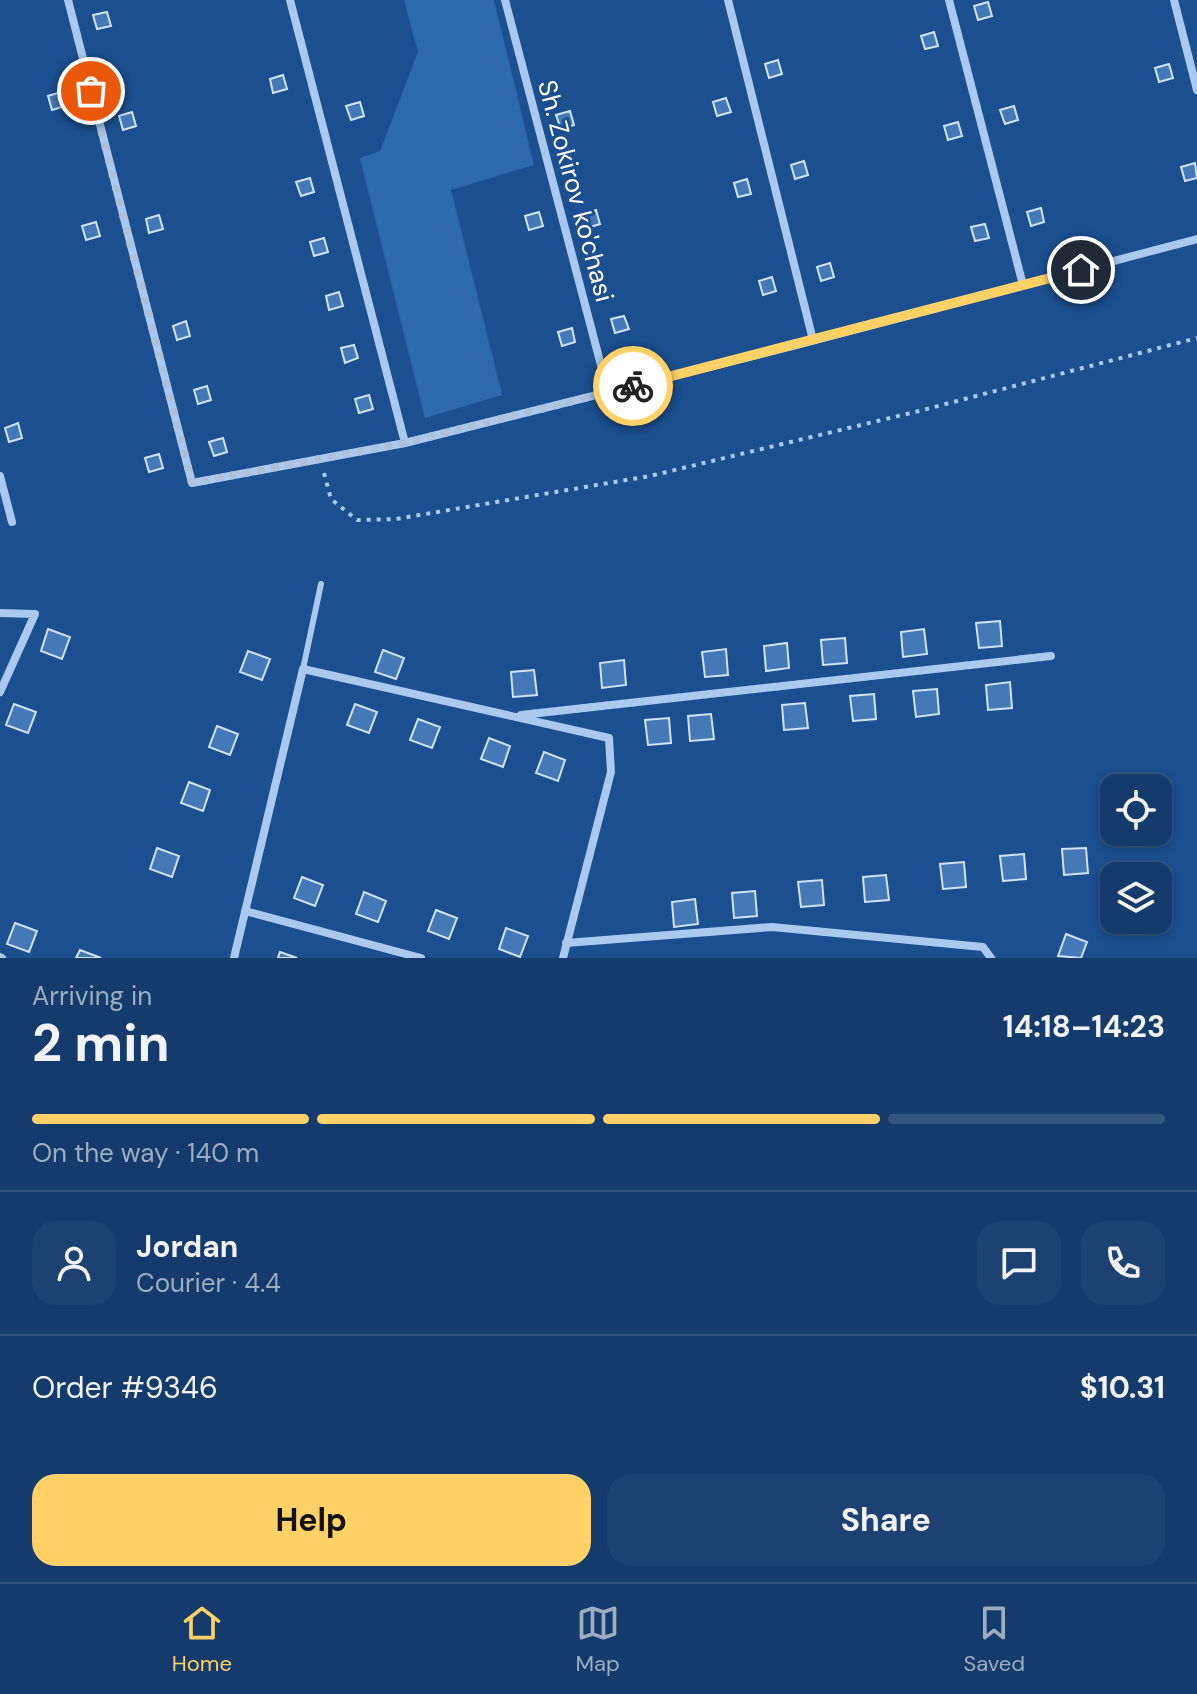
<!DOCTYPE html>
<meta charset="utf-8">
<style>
body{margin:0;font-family:"DM Sans",sans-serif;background:#1d4271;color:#f1f3f6;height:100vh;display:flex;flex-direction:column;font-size:30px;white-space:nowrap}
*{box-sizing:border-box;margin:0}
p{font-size:26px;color:#9dadc1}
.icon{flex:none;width:44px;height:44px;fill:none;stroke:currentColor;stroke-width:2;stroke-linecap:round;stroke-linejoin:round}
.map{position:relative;height:958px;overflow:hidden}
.drawer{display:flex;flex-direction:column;background:#143b6b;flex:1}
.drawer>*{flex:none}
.tools{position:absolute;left:1100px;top:774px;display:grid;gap:16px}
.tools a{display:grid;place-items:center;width:72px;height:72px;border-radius:16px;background:#143b6b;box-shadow:0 4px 12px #0003,0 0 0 2px #33557e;font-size:40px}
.pin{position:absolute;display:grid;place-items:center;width:68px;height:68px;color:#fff;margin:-34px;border:4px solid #fff;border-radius:50%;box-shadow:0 2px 8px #0007}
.courier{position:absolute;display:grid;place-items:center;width:80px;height:80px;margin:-40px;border:6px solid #ffd166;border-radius:50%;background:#fff;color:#222;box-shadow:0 2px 10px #0007}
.overview em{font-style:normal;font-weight:700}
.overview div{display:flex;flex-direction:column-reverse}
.overview{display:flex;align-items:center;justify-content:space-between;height:136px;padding:0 32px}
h1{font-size:52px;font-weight:700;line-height:60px}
.bar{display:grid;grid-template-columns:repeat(4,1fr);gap:12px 8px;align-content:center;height:96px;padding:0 32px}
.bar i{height:10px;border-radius:6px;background:#33557e}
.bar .selected{background:#ffd166}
.bar p{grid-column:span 4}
.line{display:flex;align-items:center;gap:20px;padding:0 32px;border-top:2px solid #33557e}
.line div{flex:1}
.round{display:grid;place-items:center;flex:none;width:84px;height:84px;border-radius:24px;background:#1d4271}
.button{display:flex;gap:16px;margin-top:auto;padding:16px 32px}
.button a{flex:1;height:92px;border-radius:24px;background:#ffd166;color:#111;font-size:32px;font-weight:700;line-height:92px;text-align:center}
.button a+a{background:#1d4271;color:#f1f3f6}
.dock{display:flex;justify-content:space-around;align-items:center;height:112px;border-top:2px solid #33557e;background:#143b6b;font-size:22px;color:#9dadc1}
.dock a{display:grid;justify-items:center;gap:4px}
.dock .selected{color:#ffd166}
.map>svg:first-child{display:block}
</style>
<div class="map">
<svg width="1197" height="958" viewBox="0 0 1197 958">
<rect width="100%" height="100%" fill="#1b4f8f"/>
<path fill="#2e69ad" d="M 404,0 L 494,0 L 534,165 L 451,190 L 502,395 L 425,418 L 360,158 L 380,151 L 418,52 Z"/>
<path fill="#4478b7" stroke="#cfe3fa" stroke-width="2" d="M 988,2 L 992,16 L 978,20 L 974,6 Z
M 107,12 L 111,26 L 97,29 L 93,15 Z
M 934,32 L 938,46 L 925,49 L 921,36 Z
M 778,60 L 782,74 L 769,78 L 765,64 Z
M 1169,64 L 1173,78 L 1159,82 L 1155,68 Z
M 283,75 L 287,89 L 273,93 L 270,79 Z
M 61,92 L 65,106 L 52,110 L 48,96 Z
M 726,98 L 731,112 L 717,116 L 713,102 Z
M 360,102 L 364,116 L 351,120 L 346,106 Z
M 1014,106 L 1018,120 L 1005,124 L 1000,110 Z
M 570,111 L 574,125 L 561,129 L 556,115 Z
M 132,112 L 136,126 L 123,130 L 119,116 Z
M 958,122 L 962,136 L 948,140 L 944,126 Z
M 804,161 L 808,175 L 795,179 L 791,165 Z
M 1195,163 L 1197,178 L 1185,181 L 1181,167 Z
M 310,178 L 314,192 L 301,196 L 296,182 Z
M 747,179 L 751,194 L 738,197 L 734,183 Z
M 1041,208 L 1044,222 L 1031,226 L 1027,212 Z
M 596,210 L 600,224 L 587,228 L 583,214 Z
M 539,212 L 543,226 L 529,230 L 525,216 Z
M 159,215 L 163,229 L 149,233 L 146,219 Z
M 96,222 L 100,236 L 86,240 L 82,226 Z
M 985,224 L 989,238 L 975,241 L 971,227 Z
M 324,238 L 328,252 L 314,256 L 310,242 Z
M 830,263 L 834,277 L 821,281 L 817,267 Z
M 772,277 L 776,291 L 763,295 L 759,281 Z
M 339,292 L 343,306 L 329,310 L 326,296 Z
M 624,316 L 629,329 L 615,333 L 611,319 Z
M 186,321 L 190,336 L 177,340 L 173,326 Z
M 572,328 L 575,342 L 562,346 L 558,332 Z
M 354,345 L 358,358 L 345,363 L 341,348 Z
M 207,386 L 211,400 L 198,404 L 194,390 Z
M 369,395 L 373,409 L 359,413 L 355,399 Z
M 18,423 L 22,438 L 9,442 L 5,428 Z
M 223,438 L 227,452 L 214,456 L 209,442 Z
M 159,454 L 163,468 L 149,472 L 145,458 Z
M 1000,621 L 1002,646 L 979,648 L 976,623 Z
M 48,629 L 70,637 L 62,659 L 41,651 Z
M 924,629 L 927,654 L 903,657 L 901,632 Z
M 845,638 L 847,663 L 823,665 L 821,640 Z
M 787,643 L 789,668 L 766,671 L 764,646 Z
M 726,649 L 728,675 L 705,677 L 702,652 Z
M 383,650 L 404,658 L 396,679 L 375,672 Z
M 248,651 L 270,659 L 262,680 L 240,672 Z
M 624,660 L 626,685 L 602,688 L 600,663 Z
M 534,670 L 537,695 L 513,697 L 511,672 Z
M 1010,682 L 1012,708 L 988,710 L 986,685 Z
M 937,689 L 939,714 L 916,717 L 913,691 Z
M 874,694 L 876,719 L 853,721 L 850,696 Z
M 805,703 L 808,728 L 784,730 L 782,705 Z
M 14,704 L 36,712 L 28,733 L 6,725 Z
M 355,704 L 377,712 L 369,733 L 347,725 Z
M 711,714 L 714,739 L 690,741 L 688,716 Z
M 669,718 L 671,743 L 648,745 L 645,720 Z
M 418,719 L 440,727 L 432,748 L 410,740 Z
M 217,726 L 238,734 L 230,755 L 209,747 Z
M 489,738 L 510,746 L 503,767 L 481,759 Z
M 544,752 L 565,760 L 558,781 L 536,773 Z
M 189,782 L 210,790 L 203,811 L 181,803 Z
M 157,848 L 179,856 L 172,877 L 150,869 Z
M 1086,848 L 1088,873 L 1064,875 L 1062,849 Z
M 1024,854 L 1026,879 L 1003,881 L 1000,856 Z
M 964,862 L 966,887 L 943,889 L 940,864 Z
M 886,875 L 889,900 L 865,902 L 863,877 Z
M 302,877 L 323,885 L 315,906 L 294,898 Z
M 822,880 L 824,905 L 801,907 L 798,882 Z
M 755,891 L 757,916 L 734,918 L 732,893 Z
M 364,892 L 386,901 L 378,922 L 356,914 Z
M 695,899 L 698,924 L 674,927 L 672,902 Z
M 436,910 L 457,918 L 449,939 L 428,931 Z
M 15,923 L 37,931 L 29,952 L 7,944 Z
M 506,928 L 528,936 L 520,957 L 499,949 Z
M 1066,934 L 1087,942 L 1081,958 L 1058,956 Z
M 80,950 L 101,958 L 76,958 Z
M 280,952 L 297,958 L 278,958 Z"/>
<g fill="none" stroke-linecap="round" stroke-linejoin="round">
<path stroke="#a9c9ee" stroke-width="4" stroke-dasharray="4 6" stroke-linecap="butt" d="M 324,473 L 331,499 L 357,520 L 396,519 L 650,476 L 919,411 L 1197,338"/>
<path stroke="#a9c9ee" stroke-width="6" d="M 303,669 L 321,584"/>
<path stroke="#a9c9ee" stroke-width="8" d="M 68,0 L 192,483 L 405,443 L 796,345 L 1197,239
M 290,0 L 405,443
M 505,0 L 608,392
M 728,0 L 813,340
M 949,0 L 1023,285
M 1174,0 L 1197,90
M 0,476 L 12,522
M 0,613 L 35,614 L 0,692
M 521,715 L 1051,656
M 245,911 L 421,958
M 566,943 L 772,927 L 983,947 L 991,958
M 0,957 L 2,958
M 234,958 L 303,669 L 609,738 L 611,772 L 563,958"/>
</g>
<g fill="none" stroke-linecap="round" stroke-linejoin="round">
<path stroke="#afc1d8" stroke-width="8" stroke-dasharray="0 14.4" d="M 91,91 L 192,483 L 405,443 L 633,386"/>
<path stroke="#ffd166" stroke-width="10" d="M 633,386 L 1081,270"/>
</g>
<g text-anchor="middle" stroke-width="6" stroke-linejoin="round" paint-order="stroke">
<g font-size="26" fill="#fff" stroke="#1b4f8f">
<text transform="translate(576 191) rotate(75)" y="9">Sh. Zokirov ko'chasi</text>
</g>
</g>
</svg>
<div class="tools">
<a><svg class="icon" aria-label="locate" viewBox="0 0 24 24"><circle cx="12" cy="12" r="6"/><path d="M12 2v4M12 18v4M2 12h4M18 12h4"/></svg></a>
<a><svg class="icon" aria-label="layers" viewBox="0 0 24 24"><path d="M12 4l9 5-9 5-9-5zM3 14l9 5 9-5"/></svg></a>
</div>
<div class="pin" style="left:91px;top:91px;background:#ea580c"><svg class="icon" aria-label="bag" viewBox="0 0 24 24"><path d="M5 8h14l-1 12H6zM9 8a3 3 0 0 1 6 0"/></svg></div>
<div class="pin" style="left:1081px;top:270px;background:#1f2937"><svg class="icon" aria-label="home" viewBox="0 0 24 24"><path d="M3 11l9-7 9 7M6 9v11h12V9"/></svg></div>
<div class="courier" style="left:633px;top:386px"><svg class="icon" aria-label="bike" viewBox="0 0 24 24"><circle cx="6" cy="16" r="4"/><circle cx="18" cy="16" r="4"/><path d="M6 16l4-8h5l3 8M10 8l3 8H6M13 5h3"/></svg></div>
</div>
<section class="drawer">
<div class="overview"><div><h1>2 min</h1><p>Arriving in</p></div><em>14:18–14:23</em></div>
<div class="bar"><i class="selected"></i><i class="selected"></i><i class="selected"></i><i></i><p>On the way · 140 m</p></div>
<div class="line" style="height:144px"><a class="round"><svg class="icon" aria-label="person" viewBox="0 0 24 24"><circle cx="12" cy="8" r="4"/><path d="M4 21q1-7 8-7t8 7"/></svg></a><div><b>Jordan</b><p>Courier · 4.4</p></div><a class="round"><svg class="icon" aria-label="chat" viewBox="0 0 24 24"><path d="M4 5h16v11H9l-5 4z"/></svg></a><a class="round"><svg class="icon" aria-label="phone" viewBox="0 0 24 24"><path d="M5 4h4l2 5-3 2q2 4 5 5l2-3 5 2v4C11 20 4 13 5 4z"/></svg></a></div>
<div class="line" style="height:104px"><div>Order #9346</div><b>$10.31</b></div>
<div class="button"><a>Help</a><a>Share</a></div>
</section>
<nav class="dock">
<a class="selected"><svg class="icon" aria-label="home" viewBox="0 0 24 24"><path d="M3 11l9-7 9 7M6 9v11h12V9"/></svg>Home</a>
<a><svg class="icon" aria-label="map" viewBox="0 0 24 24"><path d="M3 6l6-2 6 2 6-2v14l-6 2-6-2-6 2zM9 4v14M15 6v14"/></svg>Map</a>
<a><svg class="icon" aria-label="saved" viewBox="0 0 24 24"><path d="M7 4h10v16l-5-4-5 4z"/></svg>Saved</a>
</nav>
